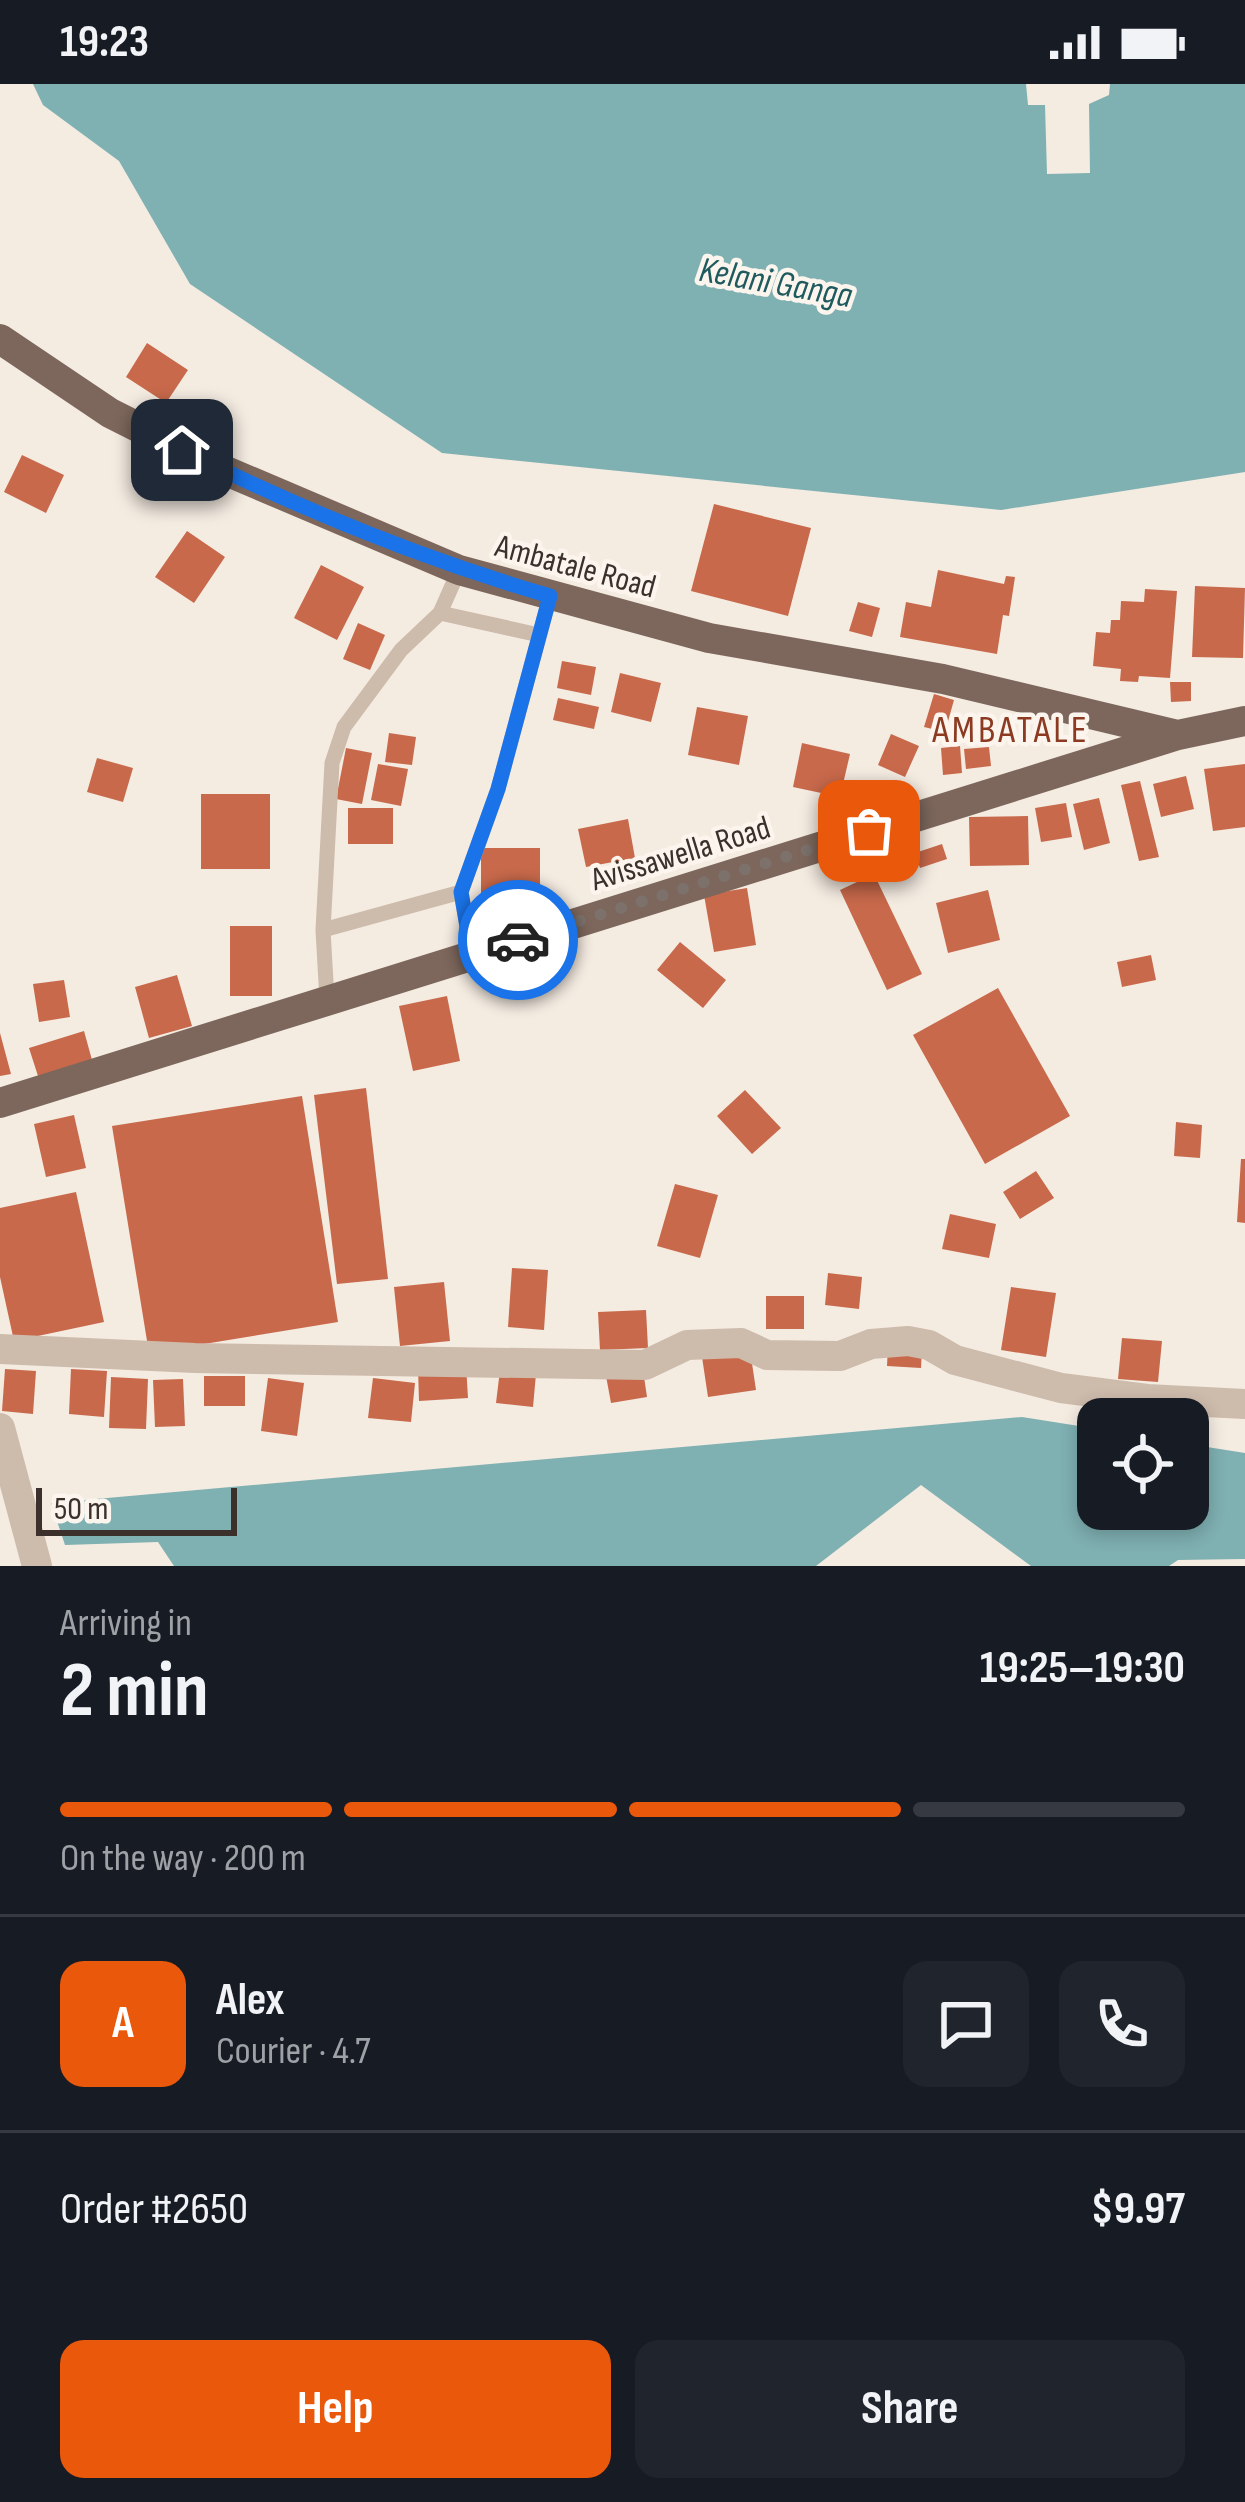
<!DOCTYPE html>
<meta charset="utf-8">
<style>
body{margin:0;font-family:"Sofia Sans Condensed",sans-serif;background:#20242c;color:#f1f3f6;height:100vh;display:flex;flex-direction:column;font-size:45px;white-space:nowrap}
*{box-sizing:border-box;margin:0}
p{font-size:39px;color:#9ea1a6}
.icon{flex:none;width:66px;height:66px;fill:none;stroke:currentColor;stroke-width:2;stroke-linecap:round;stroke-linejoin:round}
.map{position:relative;height:1482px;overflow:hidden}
.panel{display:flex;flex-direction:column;background:#171b24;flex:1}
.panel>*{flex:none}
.tools{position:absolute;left:1077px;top:1314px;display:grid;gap:24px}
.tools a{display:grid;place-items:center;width:132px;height:132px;border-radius:24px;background:#171b24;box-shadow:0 6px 18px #0003;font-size:60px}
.scale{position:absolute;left:36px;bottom:30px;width:201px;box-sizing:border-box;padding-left:12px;border:6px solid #3b302b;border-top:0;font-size:33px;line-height:42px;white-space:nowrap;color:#3b302b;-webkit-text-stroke:9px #fbf5ee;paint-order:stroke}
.pin{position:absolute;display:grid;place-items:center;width:102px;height:102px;color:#fff;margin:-51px;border-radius:24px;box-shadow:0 6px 18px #0006}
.courier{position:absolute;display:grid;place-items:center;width:120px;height:120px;margin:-60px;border:9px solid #1a73e8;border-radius:50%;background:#fff;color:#222;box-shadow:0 3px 15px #0007}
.overview em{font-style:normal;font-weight:700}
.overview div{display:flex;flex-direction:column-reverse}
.overview{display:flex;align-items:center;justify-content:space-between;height:204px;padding:0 60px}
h1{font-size:78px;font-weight:700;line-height:90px}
.bar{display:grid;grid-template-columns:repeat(4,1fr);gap:18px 12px;align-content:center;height:144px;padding:0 60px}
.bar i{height:15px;border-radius:9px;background:#363941}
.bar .current{background:#ea580c}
.bar p{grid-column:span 4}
.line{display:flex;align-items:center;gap:30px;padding:0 60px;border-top:3px solid #363941}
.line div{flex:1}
.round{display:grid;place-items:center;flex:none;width:126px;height:126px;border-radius:24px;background:#20242c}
.primary-button{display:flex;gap:24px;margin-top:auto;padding:24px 60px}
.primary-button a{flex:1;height:138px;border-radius:24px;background:#ea580c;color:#fff;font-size:48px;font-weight:700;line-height:138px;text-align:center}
.primary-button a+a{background:#20242c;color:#f1f3f6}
.status{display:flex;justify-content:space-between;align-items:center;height:84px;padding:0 60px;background:#171b24;direction:ltr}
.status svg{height:33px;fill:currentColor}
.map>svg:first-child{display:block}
</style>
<div class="status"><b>19:23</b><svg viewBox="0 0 49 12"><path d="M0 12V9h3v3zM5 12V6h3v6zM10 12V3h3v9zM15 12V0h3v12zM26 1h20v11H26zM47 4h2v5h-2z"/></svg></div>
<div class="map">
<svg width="1245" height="1482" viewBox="0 0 1245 1482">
<rect width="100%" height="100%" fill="#f4ebe1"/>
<path fill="#7fb0b2" d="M 33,0 L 1245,0 L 1245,388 L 1001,426 L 442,369 L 190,200 L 119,77 L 43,21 Z
M 1022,1333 L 1098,1345 L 1098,1425 L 1188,1425 L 1188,1360 L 1245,1369 L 1245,1475 L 1178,1476 L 1169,1482 L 1031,1482 L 921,1401 L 816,1482 L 174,1482 L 158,1458 L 65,1461 L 51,1419 Z"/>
<path fill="#f4ebe1" d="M 1026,0 L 1110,0 L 1109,11 L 1089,20 L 1090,89 L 1047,90 L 1045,21 L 1028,21 Z"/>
<path fill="#c8694b" d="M 147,259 L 188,286 L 166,319 L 126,293 Z
M 22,371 L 64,391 L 46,429 L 4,408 Z
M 714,420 L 811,444 L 788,532 L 691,507 Z
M 187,447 L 225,473 L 194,519 L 155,493 Z
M 321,481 L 364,503 L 337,556 L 294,534 Z
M 938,486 L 1004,500 L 1006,492 L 1015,493 L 1009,532 L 1003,531 L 997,570 L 900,553 L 906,518 L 931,523 Z
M 1195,502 L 1245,504 L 1243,574 L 1192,573 Z
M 1145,505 L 1177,507 L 1170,594 L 1139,592 L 1138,598 L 1120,597 L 1121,585 L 1093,582 L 1096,548 L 1110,549 L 1111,536 L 1120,536 L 1121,517 L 1144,518 Z
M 858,518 L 880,524 L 872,553 L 849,547 Z
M 358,539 L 385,551 L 370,586 L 343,575 Z
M 562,577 L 596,583 L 591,611 L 557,604 Z
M 620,589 L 661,599 L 651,638 L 611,628 Z
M 1170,598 L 1191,598 L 1191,617 L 1171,618 Z
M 934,610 L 954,616 L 945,648 L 924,643 Z
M 558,614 L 599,623 L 594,645 L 553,636 Z
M 697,623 L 748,632 L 739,681 L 688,671 Z
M 389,649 L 416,653 L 412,681 L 385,678 Z
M 891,650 L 919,662 L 905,693 L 878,681 Z
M 802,659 L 850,670 L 840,713 L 793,703 Z
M 960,662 L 962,689 L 943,691 L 941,664 Z
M 989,663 L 991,682 L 966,685 L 964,665 Z
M 346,664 L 372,669 L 362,720 L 336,715 Z
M 97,674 L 133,684 L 123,718 L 87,708 Z
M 378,680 L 408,685 L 401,722 L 371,716 Z
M 1245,680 L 1245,743 L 1213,747 L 1204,685 Z
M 1186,692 L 1194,725 L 1161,733 L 1153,700 Z
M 1140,697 L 1159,773 L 1139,777 L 1121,701 Z
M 201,710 L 270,710 L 270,785 L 201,785 Z
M 1099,714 L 1110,759 L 1084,766 L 1073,720 Z
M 1066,719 L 1072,753 L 1041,758 L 1035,724 Z
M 348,724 L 393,724 L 393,760 L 348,760 Z
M 1028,732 L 1029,781 L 970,782 L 969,733 Z
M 628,735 L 635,774 L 586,783 L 578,745 Z
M 942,760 L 947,775 L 920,784 L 915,769 Z
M 481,764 L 540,764 L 540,816 L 481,816 Z
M 874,790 L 922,890 L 887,906 L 840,806 Z
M 747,804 L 756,861 L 714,868 L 704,811 Z
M 988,806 L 1000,856 L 948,869 L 936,819 Z
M 230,842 L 272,842 L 272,912 L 230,912 Z
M 680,858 L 726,896 L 703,924 L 657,886 Z
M 1151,871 L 1156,896 L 1122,903 L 1117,878 Z
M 177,891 L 192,942 L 149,954 L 135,903 Z
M 64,896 L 70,933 L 39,938 L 33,900 Z
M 998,904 L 1070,1032 L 985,1080 L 913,951 Z
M 447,912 L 460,977 L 413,987 L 399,922 Z
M 84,947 L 92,976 L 38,992 L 29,964 Z
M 0,949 L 11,990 L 0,992 Z
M 366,1004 L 388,1195 L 337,1200 L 314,1011 Z
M 745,1006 L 781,1044 L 752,1070 L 717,1032 Z
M 302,1012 L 338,1238 L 149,1269 L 112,1042 Z
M 74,1031 L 86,1084 L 46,1093 L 34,1040 Z
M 1176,1038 L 1202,1041 L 1200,1074 L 1174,1072 Z
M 1241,1075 L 1245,1075 L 1245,1139 L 1237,1138 Z
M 1036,1087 L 1054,1114 L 1020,1135 L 1003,1108 Z
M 675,1100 L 718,1111 L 700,1174 L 657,1162 Z
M 76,1108 L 104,1238 L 14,1257 L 0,1193 L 0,1124 Z
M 950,1130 L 996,1140 L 989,1174 L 942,1165 Z
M 512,1184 L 548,1186 L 544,1246 L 508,1243 Z
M 828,1189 L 862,1193 L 859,1225 L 825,1221 Z
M 444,1198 L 450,1257 L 400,1262 L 394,1203 Z
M 1011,1203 L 1056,1209 L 1046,1273 L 1001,1266 Z
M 766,1212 L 804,1212 L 804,1245 L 766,1245 Z
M 646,1226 L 648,1264 L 600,1266 L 598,1228 Z
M 1122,1254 L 1162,1257 L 1158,1298 L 1118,1295 Z
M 888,1261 L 922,1263 L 921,1284 L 887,1282 Z
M 750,1266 L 756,1306 L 708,1313 L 702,1273 Z
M 466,1281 L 468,1314 L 419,1317 L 418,1284 Z
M 5,1285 L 36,1287 L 33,1330 L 2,1327 Z
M 71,1285 L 107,1287 L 104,1333 L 69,1330 Z
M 500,1286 L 536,1290 L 533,1323 L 496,1319 Z
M 643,1286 L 647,1313 L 611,1319 L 606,1292 Z
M 204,1292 L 245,1292 L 245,1322 L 204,1322 Z
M 111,1293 L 148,1295 L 146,1345 L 109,1344 Z
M 268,1294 L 304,1299 L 297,1352 L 261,1347 Z
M 373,1294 L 415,1299 L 411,1338 L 368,1334 Z
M 183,1295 L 185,1342 L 155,1343 L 153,1296 Z"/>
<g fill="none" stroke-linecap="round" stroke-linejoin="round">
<path stroke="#cdbbac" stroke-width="15" d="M 440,529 L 539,551
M 323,846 L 461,808
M 472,871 L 461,808 L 498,705 L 550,512
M 327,916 L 323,846 L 332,679 L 344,643 L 401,566 L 440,529 L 459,486"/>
<path stroke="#cdbbac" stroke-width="30" d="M 0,1265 L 195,1274 L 645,1281 L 687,1261 L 741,1259 L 767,1271 L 840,1272 L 871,1260 L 908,1257 L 929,1261 L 955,1276 L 1061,1304 L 1147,1315 L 1245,1320
M 0,1344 L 37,1482"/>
<path stroke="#7d675c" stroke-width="30" d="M 0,255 L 110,329 L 219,384 L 459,486 L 709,554 L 943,595 L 1178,651
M 0,1019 L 1178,651 L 1245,637"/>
</g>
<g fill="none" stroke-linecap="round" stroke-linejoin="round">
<path stroke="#7c716b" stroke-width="12" stroke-dasharray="0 21.6" d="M 518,856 L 869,747"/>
<path stroke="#1a73e8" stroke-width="15" d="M 182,366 C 300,425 423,475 550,512 L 498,705 L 461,808 L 472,871 L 518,856"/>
</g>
<g text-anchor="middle" stroke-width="9" stroke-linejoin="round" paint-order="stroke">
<g font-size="33" fill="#3b302b" stroke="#fbf5ee">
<text transform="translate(576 481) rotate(15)" y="12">Ambatale Road</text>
<text transform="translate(680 768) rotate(-17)" y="12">Avissawella Road</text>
</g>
<g font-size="36" font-style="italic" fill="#1f5a5e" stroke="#fbf5ee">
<text transform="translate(776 197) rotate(10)" y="13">Kelani Ganga</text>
</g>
<g font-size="39" letter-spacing="3" fill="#8c3b22" stroke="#fbf5ee">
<text x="1011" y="658">AMBATALE</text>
</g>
</g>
</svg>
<div class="tools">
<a><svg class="icon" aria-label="locate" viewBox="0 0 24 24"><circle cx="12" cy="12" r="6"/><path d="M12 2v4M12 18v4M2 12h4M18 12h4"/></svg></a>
</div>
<div class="scale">50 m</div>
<div class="pin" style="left:869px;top:747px;background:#ea580c"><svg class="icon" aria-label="bag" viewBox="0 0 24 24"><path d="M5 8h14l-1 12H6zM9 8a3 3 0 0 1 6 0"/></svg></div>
<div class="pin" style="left:182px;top:366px;background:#1f2937"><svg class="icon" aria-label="home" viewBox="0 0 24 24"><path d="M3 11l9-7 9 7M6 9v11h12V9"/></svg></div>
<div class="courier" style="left:518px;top:856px"><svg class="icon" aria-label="car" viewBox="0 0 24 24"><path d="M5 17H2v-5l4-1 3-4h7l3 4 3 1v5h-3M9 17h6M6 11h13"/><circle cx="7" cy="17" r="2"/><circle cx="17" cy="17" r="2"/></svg></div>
</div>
<section class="panel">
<div class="overview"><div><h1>2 min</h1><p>Arriving in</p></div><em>19:25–19:30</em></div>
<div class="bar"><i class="current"></i><i class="current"></i><i class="current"></i><i></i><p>On the way · 200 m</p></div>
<div class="line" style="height:216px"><b class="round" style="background:#ea580c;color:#fff">A</b><div><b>Alex</b><p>Courier · 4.7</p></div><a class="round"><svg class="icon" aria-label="chat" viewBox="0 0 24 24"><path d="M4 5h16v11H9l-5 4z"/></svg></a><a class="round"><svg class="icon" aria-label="phone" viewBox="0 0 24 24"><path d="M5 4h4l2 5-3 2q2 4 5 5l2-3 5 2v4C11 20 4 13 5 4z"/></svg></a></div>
<div class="line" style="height:156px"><div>Order #2650</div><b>$9.97</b></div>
<div class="primary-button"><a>Help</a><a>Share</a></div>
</section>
